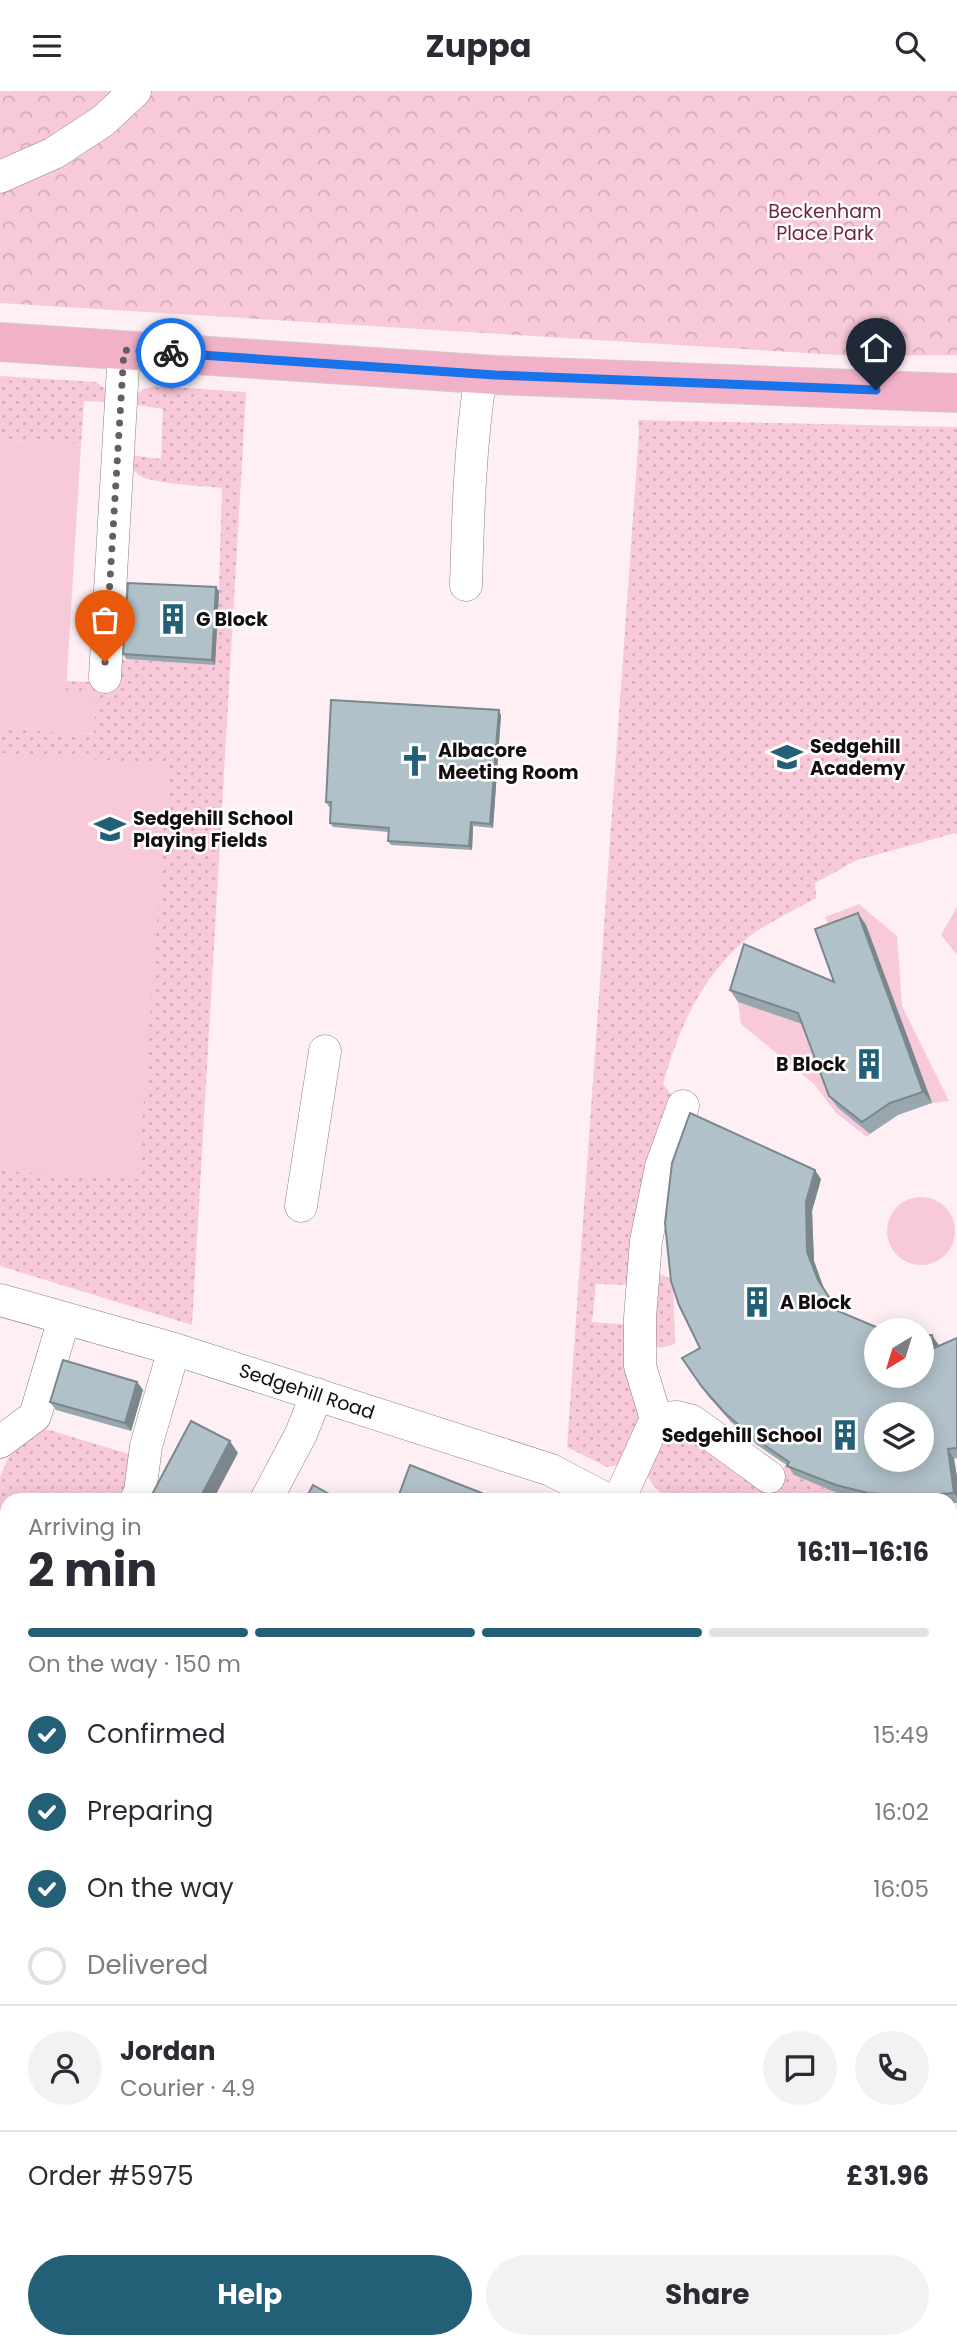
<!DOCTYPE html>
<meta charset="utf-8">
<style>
body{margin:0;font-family:Poppins,sans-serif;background:#f2f2f3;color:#2b2b33;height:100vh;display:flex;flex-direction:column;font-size:26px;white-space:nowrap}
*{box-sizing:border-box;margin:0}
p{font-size:23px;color:#7c7c81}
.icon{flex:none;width:38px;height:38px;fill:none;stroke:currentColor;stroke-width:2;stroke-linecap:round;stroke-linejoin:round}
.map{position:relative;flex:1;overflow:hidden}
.drawer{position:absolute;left:0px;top:1402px;width:957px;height:856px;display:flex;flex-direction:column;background:#fff;border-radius:21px 21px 0 0;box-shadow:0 4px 18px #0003}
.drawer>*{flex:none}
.needle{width:46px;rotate:218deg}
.controls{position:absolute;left:864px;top:1227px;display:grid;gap:14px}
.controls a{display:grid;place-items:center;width:70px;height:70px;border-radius:50%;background:#fff;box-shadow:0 4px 18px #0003;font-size:35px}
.pin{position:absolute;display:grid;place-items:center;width:60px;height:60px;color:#fff;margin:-72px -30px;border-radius:50% 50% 50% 0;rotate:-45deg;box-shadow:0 0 7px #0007}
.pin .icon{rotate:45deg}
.courier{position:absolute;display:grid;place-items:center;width:70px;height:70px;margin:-35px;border:5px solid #1a73e8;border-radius:50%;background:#fff;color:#222;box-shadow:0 2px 9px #0007}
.overview em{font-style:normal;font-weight:700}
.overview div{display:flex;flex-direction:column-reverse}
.overview{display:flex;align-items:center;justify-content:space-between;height:119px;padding:0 28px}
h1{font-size:46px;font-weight:700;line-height:52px}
.bar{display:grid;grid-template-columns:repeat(4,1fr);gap:10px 7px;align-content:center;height:84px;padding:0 28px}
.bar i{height:9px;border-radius:5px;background:#e1e1e2}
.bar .selected{background:#245f78}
.bar p{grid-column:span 4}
.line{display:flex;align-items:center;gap:18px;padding:0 28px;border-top:2px solid #e1e1e2}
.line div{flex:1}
.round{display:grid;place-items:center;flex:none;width:74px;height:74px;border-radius:37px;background:#f2f2f3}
ol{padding:0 28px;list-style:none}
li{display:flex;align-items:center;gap:21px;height:77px}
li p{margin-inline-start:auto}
li .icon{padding:7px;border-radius:50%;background:#245f78;color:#fff;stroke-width:4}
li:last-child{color:#7c7c81}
li i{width:38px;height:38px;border:4px solid #e1e1e2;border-radius:50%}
.action{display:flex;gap:14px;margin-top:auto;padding:14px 28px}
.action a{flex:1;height:80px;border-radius:42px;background:#245f78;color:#fff;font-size:28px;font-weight:700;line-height:80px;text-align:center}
.action a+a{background:#f2f2f3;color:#2b2b33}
header{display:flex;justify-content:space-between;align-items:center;height:91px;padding:0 28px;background:#fff;font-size:32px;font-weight:700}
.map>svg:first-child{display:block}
</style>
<header><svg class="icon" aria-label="menu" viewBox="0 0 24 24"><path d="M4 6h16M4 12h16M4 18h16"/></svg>Zuppa<svg class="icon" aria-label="search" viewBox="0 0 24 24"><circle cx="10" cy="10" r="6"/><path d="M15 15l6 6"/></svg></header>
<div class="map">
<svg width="957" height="2256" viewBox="0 0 957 2256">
<defs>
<pattern id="grass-dots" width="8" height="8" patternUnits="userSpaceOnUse" patternTransform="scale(1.75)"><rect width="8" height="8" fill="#f8c9d8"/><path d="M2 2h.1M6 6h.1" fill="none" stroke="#d4abb8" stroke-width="1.8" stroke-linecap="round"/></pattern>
<pattern id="park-crowns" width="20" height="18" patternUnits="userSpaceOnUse" patternTransform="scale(1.75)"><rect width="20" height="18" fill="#f8c9d8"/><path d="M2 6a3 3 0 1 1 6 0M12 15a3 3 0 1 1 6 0" fill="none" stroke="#d4abb8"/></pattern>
</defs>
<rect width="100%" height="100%" fill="#fdeff3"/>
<path fill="url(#grass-dots)" d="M 0,285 L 96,291 L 110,302 L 108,311 L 84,310 L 81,354 L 0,348 Z
M 154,295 L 246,301 L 192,1234 L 0,1175 L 0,637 L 93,643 L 66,601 L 66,590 L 116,592 L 119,568 L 207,573 L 219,500 L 222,397 C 205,395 151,393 139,384 C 132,379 130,372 129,364 L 161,368 L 163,318 L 131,313 C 134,301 143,298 154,295 Z
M 638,329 L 957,336 L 957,744 L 955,742 L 857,769 L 815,792 L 816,807 C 791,821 763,833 742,852 C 700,889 678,939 663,993 L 670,1002 L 677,1005 L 633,1194 L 596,1193 L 592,1231 L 629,1234 L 641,1330 L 622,1374 L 607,1376 L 567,1356 L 639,342 Z
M 656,1181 L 673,1189 L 675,1253 L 660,1257 L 649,1251 Z
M 39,1336 L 139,1366 L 127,1409 L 7,1409 L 7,1632 L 0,1645 L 0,1386 L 8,1367 Z
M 682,1340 L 770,1398 L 786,1373 L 796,1379 L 794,1384 L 842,1404 L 863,1409 L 674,1409 C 660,1402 653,1397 647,1383 C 655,1362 656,1343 682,1340 Z"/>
<path fill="url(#park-crowns)" d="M 0,0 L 957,0 L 957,264 L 856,265 L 0,212 Z
M 7,1491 L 7,1549 L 0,1564 L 0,1495 Z"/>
<path fill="#f8c9d8" d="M 0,348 L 81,354 L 66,600 L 96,601 L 94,643 L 0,637 Z
M 0,662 L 169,673 L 138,1088 L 0,1080 Z
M 859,813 L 897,845 L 902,915 L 949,1010 L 932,1012 L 866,834 L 834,845 L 825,826 Z
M 957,816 L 957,864 L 941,844 Z
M 738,911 L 807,934 L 838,1017 L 870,1043 L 867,1046 L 836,1022 L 814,993 L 741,933 Z
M887 1140a34 34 0 1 1 68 0a34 34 0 1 1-68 0Z"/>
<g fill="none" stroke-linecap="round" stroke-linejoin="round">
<defs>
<path id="minor" d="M 0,86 L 54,62 L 103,30 L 135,0
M 466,494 C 468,423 470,353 481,283
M 105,586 L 124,259
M 683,1015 L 661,1076 L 646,1150 L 640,1227 L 640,1275 L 656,1328 L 677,1326 L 692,1330 L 769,1386
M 301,1115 L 325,960
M 0,1209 L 174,1258 L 551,1379 L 608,1409
M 0,1351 L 35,1325 L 64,1228
M 136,1409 L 140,1401 L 146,1355 L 174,1258
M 266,1409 L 301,1343 L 317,1303
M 619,1409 L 656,1328
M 950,1564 L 957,1566
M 0,1664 L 7,1651
M 0,1903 L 7,1894
M 0,1934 L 7,1942
M 950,2161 L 957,2138
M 261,2250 L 264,2256
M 923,2256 L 925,2250"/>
<path id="major" d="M 0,251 L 495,284 L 957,302"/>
</defs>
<use href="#minor" stroke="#8e7e83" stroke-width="33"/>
<use href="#major" stroke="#d0cfcf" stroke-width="40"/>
<use href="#minor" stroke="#fff" stroke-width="32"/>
<use href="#major" stroke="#f1b1c8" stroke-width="38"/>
</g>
<path fill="#98a6ad" d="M 216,496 L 219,500 L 215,574 L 126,568 L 123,563 Z
M 501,624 L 493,737 L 473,735 L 472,759 L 391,754 L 388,750 L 388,741 L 333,736 L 330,732 L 331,716 L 329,716 L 326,711 Z
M 866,834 L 932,1012 L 898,1024 L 870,1043 L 838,1017 L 829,1005 L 802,933 L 738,911 L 730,899 L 834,891 Z
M 821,1088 L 812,1120 L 814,1170 L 824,1198 L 839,1221 L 883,1239 L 938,1253 L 939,1255 L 957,1247 L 957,1367 L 954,1368 L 957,1386 L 957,1412 L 950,1412 L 950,1409 L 864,1409 L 842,1404 L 794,1384 L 788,1375 L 757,1354 L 731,1331 L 708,1305 L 682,1267 L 700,1257 Z
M 137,1291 L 143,1299 L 131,1340 L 56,1319 L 50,1311 Z
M 7,1678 L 7,1784 L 0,1781 L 0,1691 Z
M 523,2250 L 828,2250 L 802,2256 L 514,2256 Z"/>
<path fill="#7c878d" d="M 216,496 L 219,500 L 215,574 L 212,569 Z
M 499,619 L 501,624 L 493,737 L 490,733 Z
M 471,731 L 473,735 L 472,759 L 469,755 Z
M 858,822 L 866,834 L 932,1012 L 923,1001 Z
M 815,1079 L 821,1088 L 812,1120 L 814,1170 L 824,1198 L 818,1189 L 807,1161 L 806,1111 Z
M 932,1244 L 938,1253 L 940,1266 L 934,1257 Z
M 137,1291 L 143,1299 L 131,1340 L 125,1332 Z
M 230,1350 L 238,1362 L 213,1409 L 199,1409 Z
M 948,1358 L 954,1368 L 957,1386 L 957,1406 L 954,1402 Z
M 482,1402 L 487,1409 L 480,1409 Z"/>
<path fill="#b1c1c9" stroke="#7c878d" stroke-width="2" fill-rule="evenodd" d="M 128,492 L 216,496 L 212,569 L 123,563 Z
M 331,609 L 499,619 L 490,733 L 471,731 L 469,755 L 388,750 L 389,737 L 330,732 L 331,711 L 326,711 Z
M 858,822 L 923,1001 L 890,1012 L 862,1031 L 829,1005 L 798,922 L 730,899 L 744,853 L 834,891 L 815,838 Z
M 690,1022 L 815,1079 L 806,1111 L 807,1161 L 818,1189 L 838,1220 L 883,1239 L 877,1239 L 877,1284 L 922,1284 L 922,1244 L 932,1244 L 934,1257 L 957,1247 L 957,1357 L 948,1358 L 954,1402 L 915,1405 L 868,1402 L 836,1394 L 787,1375 L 789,1371 L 751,1345 L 724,1321 L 702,1296 L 682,1267 L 700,1257 L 679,1214 L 671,1190 L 665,1132 L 672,1072 ZM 877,1323 L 922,1323 L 922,1368 L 877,1368 Z
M 63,1269 L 137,1291 L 125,1332 L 50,1311 Z
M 191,1330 L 230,1350 L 199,1409 L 149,1409 Z
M 410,1374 L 482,1402 L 480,1409 L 397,1409 Z
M 313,1394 L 340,1409 L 305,1409 Z
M 7,1678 L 7,1770 L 4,1775 L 0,1773 L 0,1691 Z
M 0,2002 L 7,2009 L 7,2074 L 0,2066 Z
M 333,2250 L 492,2250 L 496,2256 L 337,2256 Z
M 523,2250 L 765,2250 L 739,2256 L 514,2256 Z"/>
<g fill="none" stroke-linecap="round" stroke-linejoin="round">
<path stroke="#665d5f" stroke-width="7" stroke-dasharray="0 12.6" d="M 105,571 L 124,259 L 171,262"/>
<path stroke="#1a73e8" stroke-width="9" d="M 171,262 L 495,284 L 876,299"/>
</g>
<defs>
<symbol id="building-bare" viewBox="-9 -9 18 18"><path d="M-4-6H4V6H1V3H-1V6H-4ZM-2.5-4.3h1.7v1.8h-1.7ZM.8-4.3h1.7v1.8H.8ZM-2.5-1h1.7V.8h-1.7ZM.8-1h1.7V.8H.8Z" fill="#245f78" stroke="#fff" stroke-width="2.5" paint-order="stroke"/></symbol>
<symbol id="school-bare" viewBox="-9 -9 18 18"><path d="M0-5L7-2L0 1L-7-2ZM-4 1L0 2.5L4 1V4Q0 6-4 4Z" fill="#245f78" stroke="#fff" stroke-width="2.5" paint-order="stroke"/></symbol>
<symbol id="church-bare" viewBox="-9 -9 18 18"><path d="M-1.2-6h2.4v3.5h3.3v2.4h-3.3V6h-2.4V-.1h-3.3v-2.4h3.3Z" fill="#245f78" stroke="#fff" stroke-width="2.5" paint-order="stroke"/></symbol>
</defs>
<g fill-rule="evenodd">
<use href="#building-bare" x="151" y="506" width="44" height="44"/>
<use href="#school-bare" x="765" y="644" width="44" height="44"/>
<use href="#church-bare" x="393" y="648" width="44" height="44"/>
<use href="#school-bare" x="88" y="716" width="44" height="44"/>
<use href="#building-bare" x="847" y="951" width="44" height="44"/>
<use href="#building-bare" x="735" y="1189" width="44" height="44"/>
<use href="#building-bare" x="823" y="1322" width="44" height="44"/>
</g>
<g text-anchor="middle" stroke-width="5" stroke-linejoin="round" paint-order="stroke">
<g font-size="19" fill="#6e2444" stroke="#fff">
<text x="825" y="127">Beckenham<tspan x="825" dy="22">Place Park</tspan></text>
</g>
<g font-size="19" font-weight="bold" fill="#140e10" stroke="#fff" text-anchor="start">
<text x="196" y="535">G Block</text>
<text x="810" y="662">Sedgehill<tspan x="810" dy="22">Academy</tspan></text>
<text x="438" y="666">Albacore<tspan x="438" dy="22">Meeting Room</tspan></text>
<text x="133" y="734">Sedgehill School<tspan x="133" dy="22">Playing Fields</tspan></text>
<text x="846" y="980" text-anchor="end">B Block</text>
<text x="780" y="1218">A Block</text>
<text x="822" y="1351" text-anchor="end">Sedgehill School</text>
</g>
<g font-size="19" fill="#140e10" stroke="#fff">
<text transform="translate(307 1300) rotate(18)" y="7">Sedgehill Road</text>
</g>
</g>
</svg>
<div class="controls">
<a><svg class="needle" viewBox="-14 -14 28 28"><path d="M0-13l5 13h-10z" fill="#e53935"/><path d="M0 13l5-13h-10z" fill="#7c7c81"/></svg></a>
<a><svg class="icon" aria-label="layers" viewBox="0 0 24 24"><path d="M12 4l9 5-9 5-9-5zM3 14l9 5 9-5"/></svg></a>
</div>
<div class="pin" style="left:105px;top:571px;background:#ea580c"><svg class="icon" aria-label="bag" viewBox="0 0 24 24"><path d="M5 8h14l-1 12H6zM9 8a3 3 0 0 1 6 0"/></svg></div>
<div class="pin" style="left:876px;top:299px;background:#1f2937"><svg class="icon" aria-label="home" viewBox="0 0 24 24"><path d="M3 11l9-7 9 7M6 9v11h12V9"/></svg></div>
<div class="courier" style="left:171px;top:262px"><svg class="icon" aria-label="bike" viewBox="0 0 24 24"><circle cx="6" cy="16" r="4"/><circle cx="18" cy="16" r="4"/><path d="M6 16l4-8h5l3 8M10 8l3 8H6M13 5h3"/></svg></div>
<section class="drawer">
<div class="overview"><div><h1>2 min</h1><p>Arriving in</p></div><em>16:11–16:16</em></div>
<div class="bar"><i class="selected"></i><i class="selected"></i><i class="selected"></i><i></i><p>On the way · 150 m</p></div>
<ol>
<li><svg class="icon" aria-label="check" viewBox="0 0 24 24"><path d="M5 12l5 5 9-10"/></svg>Confirmed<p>15:49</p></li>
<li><svg class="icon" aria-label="check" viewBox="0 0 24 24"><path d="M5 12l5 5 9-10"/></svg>Preparing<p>16:02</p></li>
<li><svg class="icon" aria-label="check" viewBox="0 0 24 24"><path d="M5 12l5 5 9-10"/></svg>On the way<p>16:05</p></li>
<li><i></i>Delivered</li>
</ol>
<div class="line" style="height:126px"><a class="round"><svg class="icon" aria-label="person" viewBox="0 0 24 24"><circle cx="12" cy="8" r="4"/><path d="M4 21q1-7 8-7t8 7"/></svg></a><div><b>Jordan</b><p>Courier · 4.9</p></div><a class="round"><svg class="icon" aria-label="chat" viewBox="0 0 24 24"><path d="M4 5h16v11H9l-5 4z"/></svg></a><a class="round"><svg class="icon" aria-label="phone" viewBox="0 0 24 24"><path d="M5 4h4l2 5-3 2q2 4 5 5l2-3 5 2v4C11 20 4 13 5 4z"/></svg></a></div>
<div class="line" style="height:91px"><div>Order #5975</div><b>£31.96</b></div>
<div class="action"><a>Help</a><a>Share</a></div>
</section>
</div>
